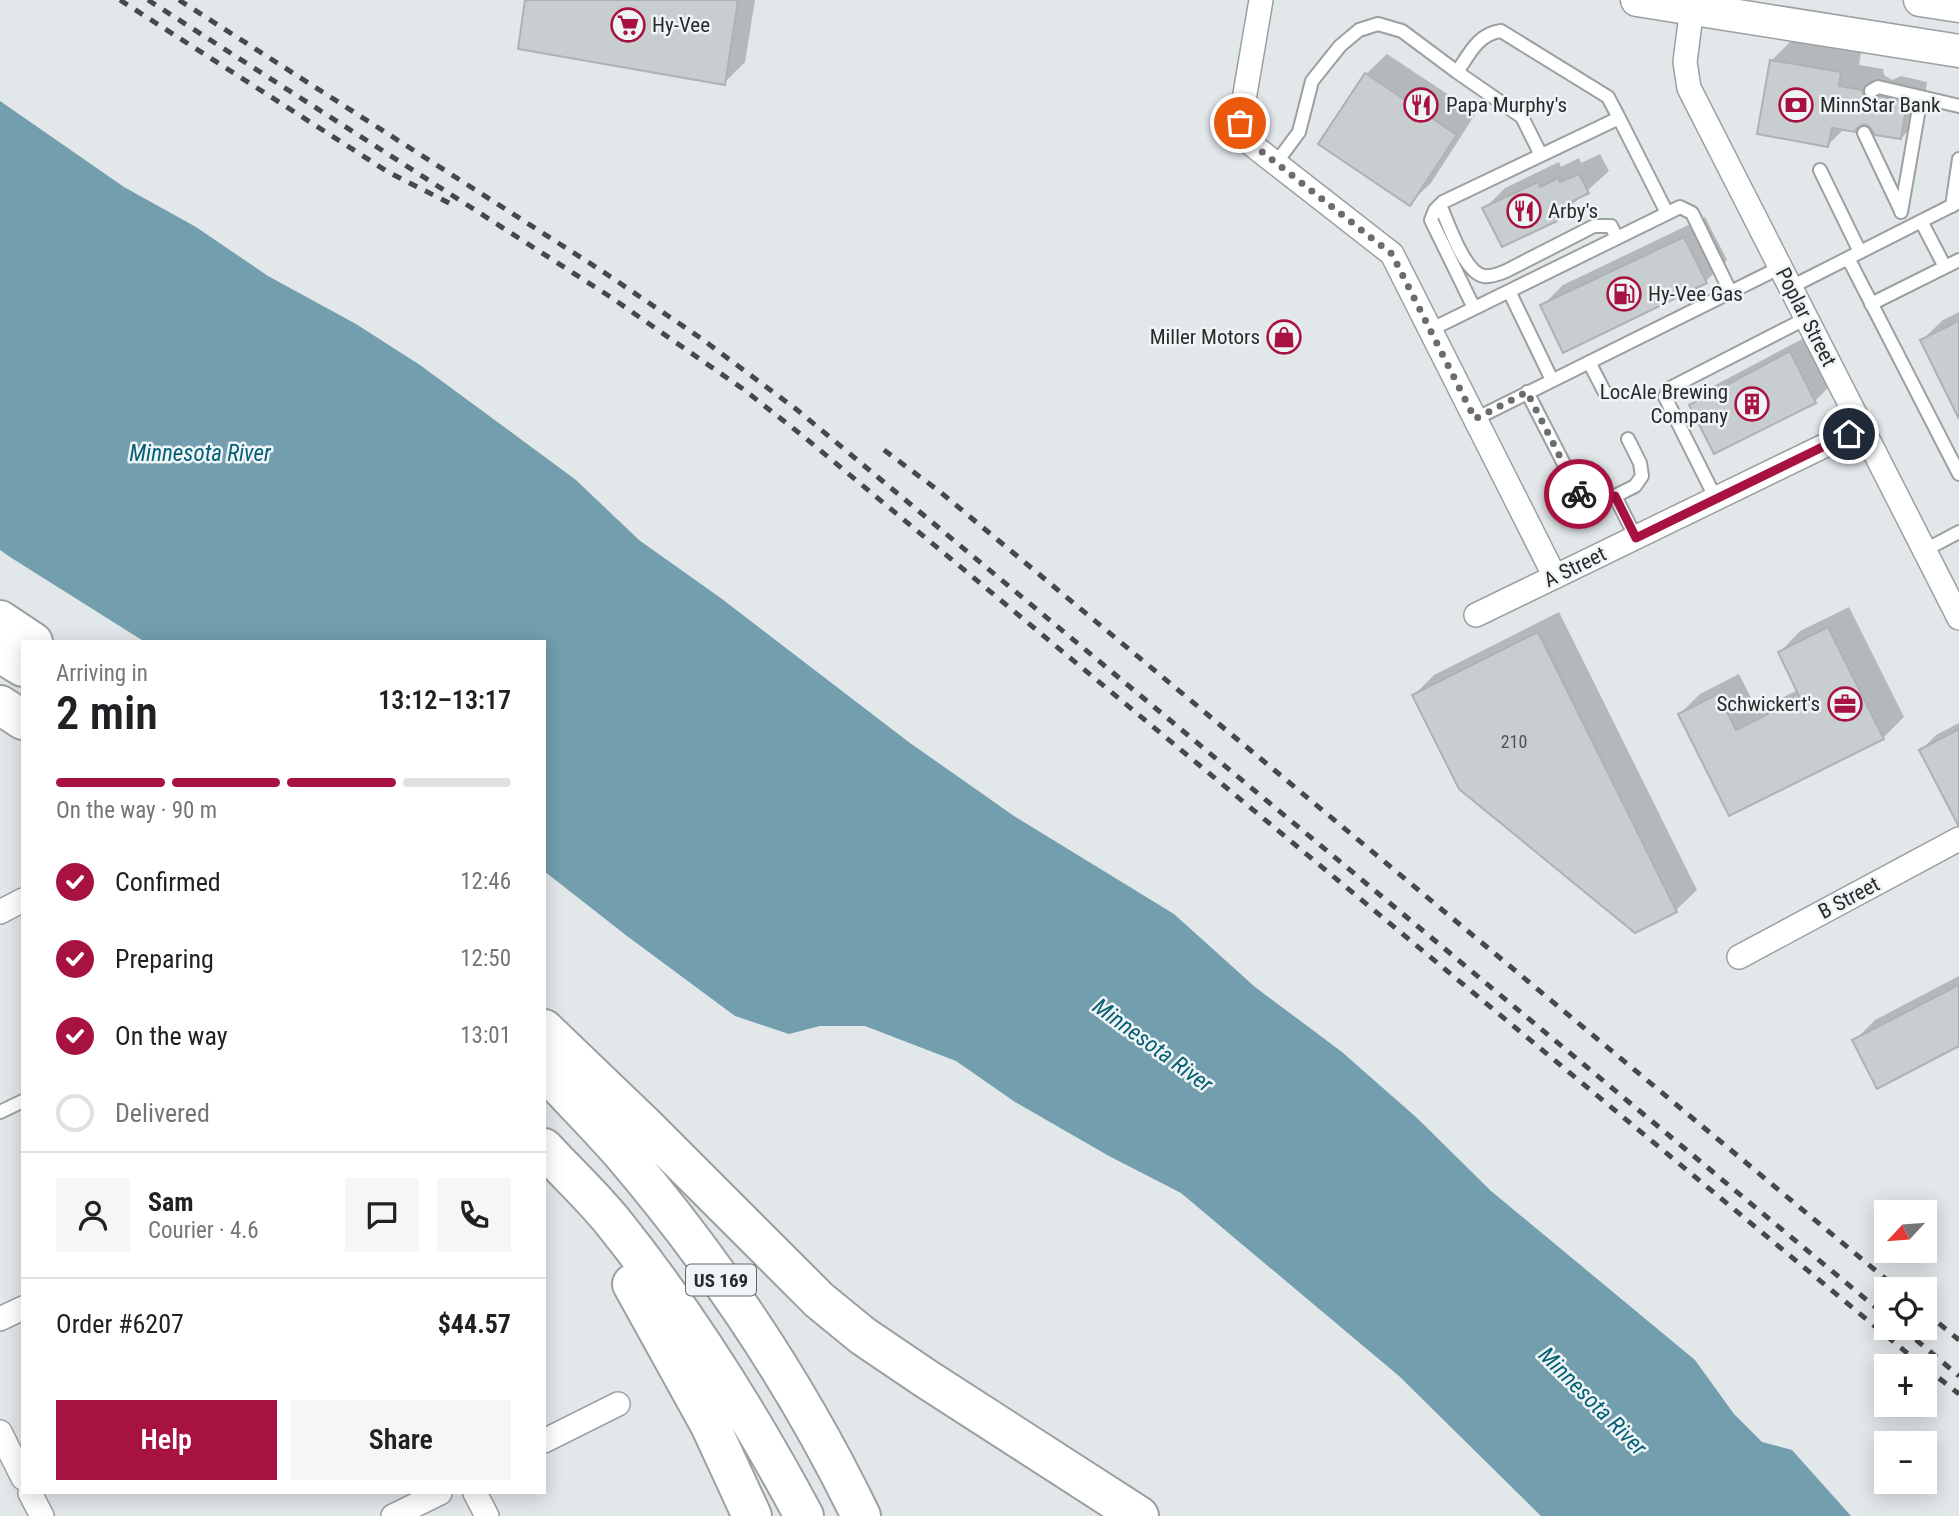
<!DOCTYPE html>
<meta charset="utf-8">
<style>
body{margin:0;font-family:"Roboto Condensed",sans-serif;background:#f6f6f6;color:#202124;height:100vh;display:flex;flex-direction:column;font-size:26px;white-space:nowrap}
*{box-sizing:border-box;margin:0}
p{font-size:23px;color:#757577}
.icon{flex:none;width:38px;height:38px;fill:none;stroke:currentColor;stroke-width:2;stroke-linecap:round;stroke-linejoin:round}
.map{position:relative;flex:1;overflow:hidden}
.drawer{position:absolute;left:21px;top:640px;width:525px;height:854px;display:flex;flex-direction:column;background:#fff;border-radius:0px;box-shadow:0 4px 18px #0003}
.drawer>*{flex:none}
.needle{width:46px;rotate:244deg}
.controls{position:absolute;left:1874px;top:1200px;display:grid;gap:14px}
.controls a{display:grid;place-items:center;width:63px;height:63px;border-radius:0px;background:#fff;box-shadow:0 4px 18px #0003;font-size:35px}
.pin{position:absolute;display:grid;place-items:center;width:60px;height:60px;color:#fff;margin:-30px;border:4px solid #fff;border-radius:50%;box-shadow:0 2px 7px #0007}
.courier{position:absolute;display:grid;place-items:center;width:70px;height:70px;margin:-35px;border:5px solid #a81241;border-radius:50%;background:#fff;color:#222;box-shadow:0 2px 9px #0007}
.headline em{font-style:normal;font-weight:600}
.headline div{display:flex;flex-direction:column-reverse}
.headline{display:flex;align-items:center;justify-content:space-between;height:119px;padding:0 35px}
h1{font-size:46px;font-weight:600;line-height:52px}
.bar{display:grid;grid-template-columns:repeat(4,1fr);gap:10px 7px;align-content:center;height:84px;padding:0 35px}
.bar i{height:9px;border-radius:5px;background:#e0e0e0}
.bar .selected{background:#a81241}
.bar p{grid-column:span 4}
.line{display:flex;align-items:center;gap:18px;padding:0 35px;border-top:2px solid #e0e0e0}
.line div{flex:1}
.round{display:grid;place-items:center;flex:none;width:74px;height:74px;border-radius:0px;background:#f6f6f6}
ol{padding:0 35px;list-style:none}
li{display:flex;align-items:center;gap:21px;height:77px}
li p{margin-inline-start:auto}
li .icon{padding:7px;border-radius:50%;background:#a81241;color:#fff;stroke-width:4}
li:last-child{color:#757577}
li i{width:38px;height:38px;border:4px solid #e0e0e0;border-radius:50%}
.cta{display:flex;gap:14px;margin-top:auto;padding:14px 35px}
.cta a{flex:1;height:80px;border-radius:0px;background:#a81241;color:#fff;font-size:28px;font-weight:600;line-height:80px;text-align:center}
.cta a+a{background:#f6f6f6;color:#202124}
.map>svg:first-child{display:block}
</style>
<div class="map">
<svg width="1959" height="1516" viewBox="0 0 1959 1516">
<rect width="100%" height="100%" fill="#e2e7e9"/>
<path fill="#739ead" d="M 0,101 L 124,187 L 196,227 L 268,276 L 356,324 L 420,365 L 576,480 L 639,540 L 722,599 L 910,743 L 1014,816 L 1174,914 L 1255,987 L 1342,1052 L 1417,1118 L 1491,1191 L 1695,1360 L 1734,1414 L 1762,1442 L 1792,1450 L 1851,1516 L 1541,1516 L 1399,1376 L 1181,1193 L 1109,1156 L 1015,1102 L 956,1061 L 865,1026 L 820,1026 L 789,1034 L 735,1016 L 627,936 L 544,871 L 544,642 L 145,642 L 10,557 L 0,550 Z"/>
<path fill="#0003" d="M 527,0 L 755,0 L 745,62 L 724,83 Z
M 1792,40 L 1861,52 L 1859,65 L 1883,69 L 1884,75 L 1892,80 L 1901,76 L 1927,82 L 1922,117 L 1901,138 L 1864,122 L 1845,128 L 1828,145 L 1771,61 Z
M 1387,54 L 1476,113 L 1431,183 L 1410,203 L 1366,74 Z
M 1600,154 L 1609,171 L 1556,219 L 1484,209 L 1505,188 L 1559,162 L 1561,167 L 1579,158 L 1581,163 Z
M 1705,217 L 1727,260 L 1706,281 L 1564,351 L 1542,306 L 1563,285 Z
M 1959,312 L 1959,406 L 1922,340 L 1943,320 Z
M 1806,337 L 1830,386 L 1815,401 L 1691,405 L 1706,390 Z
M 1849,607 L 1904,717 L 1883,738 L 1730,814 L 1680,714 L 1700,694 L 1739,674 L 1757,710 L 1798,690 L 1780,652 L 1800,631 Z
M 1559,612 L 1697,890 L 1676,910 L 1635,931 L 1414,695 L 1434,675 Z
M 1959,723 L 1959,799 L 1921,750 L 1936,735 Z
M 1959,976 L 1959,1044 L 1854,1041 L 1875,1020 Z"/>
<path fill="#c8cdcf" stroke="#adb2b4" stroke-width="2" d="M 525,0 L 738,0 L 725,85 L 518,49 Z
M 1770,60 L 1841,72 L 1839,86 L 1862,90 L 1864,96 L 1870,100 L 1879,96 L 1907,103 L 1901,139 L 1875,135 L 1869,126 L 1864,124 L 1857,128 L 1855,132 L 1832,128 L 1828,147 L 1757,134 Z
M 1365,73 L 1457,135 L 1410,206 L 1318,144 Z
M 1579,174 L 1589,193 L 1571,202 L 1573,207 L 1557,215 L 1557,221 L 1502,247 L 1482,208 L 1538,182 L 1540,187 L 1558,178 L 1560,182 Z
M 1684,237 L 1707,283 L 1563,353 L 1540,305 Z
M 1959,321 L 1959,419 L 1920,340 Z
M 1790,351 L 1816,403 L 1714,454 L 1689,405 Z
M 1828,627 L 1884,739 L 1729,816 L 1678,714 L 1718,694 L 1736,730 L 1800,698 L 1778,652 Z
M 1538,632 L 1677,912 L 1635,933 L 1459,789 L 1412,695 Z
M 1959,729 L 1959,825 L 1958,825 L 1919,750 Z
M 1959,985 L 1959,1046 L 1877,1089 L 1852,1040 Z"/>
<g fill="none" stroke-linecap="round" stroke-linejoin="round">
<defs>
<path id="service" d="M 1871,91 L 1878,87 L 1959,106
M 1864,133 L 1901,211
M 1541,155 L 1522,117 L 1457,72 C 1470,53 1478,34 1501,31 L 1608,97 L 1619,118
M 1276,163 L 1299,132 L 1312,81 L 1340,46 L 1359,30 L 1378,24 L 1402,31 L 1457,72
M 1820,170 L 1860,252
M 1440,205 C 1448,222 1464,273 1484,276 C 1491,277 1499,274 1506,271 L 1594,226 L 1611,226 L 1617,238
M 1952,206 L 1959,159
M 1901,212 L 1921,97
M 1921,221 L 1945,267
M 1848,258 L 1959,474
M 1791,287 L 1959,202
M 1509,291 L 1552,380
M 1871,304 L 1959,260
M 1474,308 L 1431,220 L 1435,210 L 1443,202 L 1619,118 L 1667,213
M 1430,330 L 1680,207 L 1692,213 L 1730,291
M 1589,362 L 1604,391
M 1527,392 L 1583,501 L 1593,507 L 1635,486 L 1642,476 L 1640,463 L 1628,439
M 1475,419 L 1781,267
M 1615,496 L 1636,538
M 1716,499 L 1665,397 L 1670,388 L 1807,318
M 1925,550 L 1959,532
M 0,1112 L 23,1101"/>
<path id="minor" d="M 1261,0 L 1240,123 L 1246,140 L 1392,254 L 1555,577
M 1692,7 L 1685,62 L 1689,88 L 1959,618
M 1476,615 L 1863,427
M 0,912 L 23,900
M 1739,957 L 1959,839
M 0,1319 L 23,1308
M 0,1432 L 23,1478
M 544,1441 L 618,1404
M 30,1493 L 42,1516
M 475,1493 L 487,1516
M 393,1516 L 440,1493"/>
<path id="secondary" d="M 1637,0 L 1959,51
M 1920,0 L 1959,6"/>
<path id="motorway" d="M 0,620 L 33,642
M 0,653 L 23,667
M 0,705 L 23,720
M 544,1029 L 646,1127 L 819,1300 L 863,1336 L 925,1378 L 1139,1516
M 544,1070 C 570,1097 596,1124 621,1152 C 715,1262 798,1386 861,1516
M 544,1148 C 567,1173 592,1196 613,1222 C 686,1313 749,1413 804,1516
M 632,1284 L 710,1425 L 752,1516"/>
</defs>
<use href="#service" stroke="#9ba0a1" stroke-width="16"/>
<use href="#minor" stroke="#9ba0a1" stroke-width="26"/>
<use href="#secondary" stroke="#9ba0a1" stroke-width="35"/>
<use href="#motorway" stroke="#9ba0a1" stroke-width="42"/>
<use href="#service" stroke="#fff" stroke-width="12"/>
<use href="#minor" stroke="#fff" stroke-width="23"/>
<use href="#secondary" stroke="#fff" stroke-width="32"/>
<use href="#motorway" stroke="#fff" stroke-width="38"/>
<path stroke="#464949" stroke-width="5" stroke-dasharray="9 9" stroke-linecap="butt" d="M 120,0 L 388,172 L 455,206
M 148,0 L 609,296 L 743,389 L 803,436 L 1924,1367
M 179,0 L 602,271 L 702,339 L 796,409 L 1886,1316
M 884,450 L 939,491 L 1899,1290
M 1925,1312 L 1959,1340
M 1902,1328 L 1959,1376
M 1925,1367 L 1959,1394"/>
</g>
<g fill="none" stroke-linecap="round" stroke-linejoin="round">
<path stroke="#6a6d6e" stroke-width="7" stroke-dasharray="0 12.6" d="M 1240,123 L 1247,140 L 1392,254 L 1475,419 L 1527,392 L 1579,494"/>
<path stroke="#a81241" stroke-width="9" d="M 1579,494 L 1583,501 L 1593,507 L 1615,496 L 1636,538 L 1849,434"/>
</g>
<defs>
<symbol id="supermarket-ring" viewBox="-11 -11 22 22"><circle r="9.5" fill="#eff4f6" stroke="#a81241" stroke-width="1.5"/><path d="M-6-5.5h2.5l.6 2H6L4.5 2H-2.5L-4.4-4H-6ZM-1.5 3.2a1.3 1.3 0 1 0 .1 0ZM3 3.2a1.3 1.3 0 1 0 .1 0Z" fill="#a81241"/></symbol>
<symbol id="restaurant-ring" viewBox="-11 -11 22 22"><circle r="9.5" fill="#eff4f6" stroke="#a81241" stroke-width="1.5"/><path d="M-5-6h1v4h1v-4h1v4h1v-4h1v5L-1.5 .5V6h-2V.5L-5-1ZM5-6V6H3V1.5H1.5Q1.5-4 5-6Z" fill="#a81241"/></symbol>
<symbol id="bank-ring" viewBox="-11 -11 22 22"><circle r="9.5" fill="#eff4f6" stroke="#a81241" stroke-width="1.5"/><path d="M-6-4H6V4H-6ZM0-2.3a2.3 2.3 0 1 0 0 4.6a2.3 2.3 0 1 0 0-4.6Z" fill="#a81241"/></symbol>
<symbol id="fuel-ring" viewBox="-11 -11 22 22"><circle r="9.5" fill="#eff4f6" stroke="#a81241" stroke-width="1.5"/><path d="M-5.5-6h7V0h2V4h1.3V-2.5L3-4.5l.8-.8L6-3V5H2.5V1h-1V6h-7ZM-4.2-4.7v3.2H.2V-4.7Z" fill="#a81241"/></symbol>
<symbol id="shop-ring" viewBox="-11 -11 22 22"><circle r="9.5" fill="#eff4f6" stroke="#a81241" stroke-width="1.5"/><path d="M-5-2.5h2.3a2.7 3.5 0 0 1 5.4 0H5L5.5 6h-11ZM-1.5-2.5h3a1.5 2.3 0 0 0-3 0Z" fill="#a81241"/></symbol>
<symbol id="building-ring" viewBox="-11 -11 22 22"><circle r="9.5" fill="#eff4f6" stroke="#a81241" stroke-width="1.5"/><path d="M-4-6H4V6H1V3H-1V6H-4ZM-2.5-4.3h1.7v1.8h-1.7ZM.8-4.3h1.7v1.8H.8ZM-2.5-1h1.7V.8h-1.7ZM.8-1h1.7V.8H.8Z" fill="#a81241"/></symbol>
<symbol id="office-ring" viewBox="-11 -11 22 22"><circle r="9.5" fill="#eff4f6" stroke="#a81241" stroke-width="1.5"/><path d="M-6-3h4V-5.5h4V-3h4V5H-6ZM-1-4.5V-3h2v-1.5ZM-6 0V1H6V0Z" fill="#a81241"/></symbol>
</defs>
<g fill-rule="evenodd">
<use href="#supermarket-ring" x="609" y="6" width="38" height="38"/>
<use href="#restaurant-ring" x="1402" y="86" width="38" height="38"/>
<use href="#bank-ring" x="1777" y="86" width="38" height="38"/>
<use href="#restaurant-ring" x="1505" y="192" width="38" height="38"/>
<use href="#fuel-ring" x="1605" y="275" width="38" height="38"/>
<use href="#shop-ring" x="1265" y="318" width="38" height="38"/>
<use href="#building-ring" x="1733" y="385" width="38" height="38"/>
<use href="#office-ring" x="1826" y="685" width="38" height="38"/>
</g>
<g text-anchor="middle" stroke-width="5" stroke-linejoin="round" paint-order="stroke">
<g font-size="18" fill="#515454">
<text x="1514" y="748">210</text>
</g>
<rect fill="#eff4f6" stroke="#646768" stroke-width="2" x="686" y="1264.5" width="70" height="31" rx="5"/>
<g font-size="19" font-weight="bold" fill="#292b2b">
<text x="721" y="1287">US 169</text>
</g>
<g font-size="21" fill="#292b2b" stroke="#eff4f6" text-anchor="start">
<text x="652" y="32">Hy-Vee</text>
<text x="1446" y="112">Papa Murphy's</text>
<text x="1820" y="112">MinnStar Bank</text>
<text x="1548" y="218">Arby's</text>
<text x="1648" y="301">Hy-Vee Gas</text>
<text x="1260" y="344" text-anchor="end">Miller Motors</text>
<text x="1728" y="399" text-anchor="end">LocAle Brewing<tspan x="1728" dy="24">Company</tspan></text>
<text x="1820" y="711" text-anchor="end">Schwickert's</text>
</g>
<g font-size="21" fill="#292b2b" stroke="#eff4f6">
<text transform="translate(1806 317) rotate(63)" y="7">Poplar Street</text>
<text transform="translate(1575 567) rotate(-26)" y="7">A Street</text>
<text transform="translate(1849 898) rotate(-28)" y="7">B Street</text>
</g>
<g font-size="23" font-style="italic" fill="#055f75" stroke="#eff4f6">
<text x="200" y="461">Minnesota River</text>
<text transform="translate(1153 1045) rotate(36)" y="8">Minnesota River</text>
<text transform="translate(1593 1401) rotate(45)" y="8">Minnesota River</text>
</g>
</g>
</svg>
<div class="controls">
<a><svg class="needle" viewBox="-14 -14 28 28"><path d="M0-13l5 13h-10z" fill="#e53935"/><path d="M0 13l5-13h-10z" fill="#757577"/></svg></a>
<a><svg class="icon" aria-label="locate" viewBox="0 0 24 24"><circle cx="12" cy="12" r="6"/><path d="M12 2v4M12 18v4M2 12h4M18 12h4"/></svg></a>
<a>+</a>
<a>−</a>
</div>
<div class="pin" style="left:1240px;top:123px;background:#ea580c"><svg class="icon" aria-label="bag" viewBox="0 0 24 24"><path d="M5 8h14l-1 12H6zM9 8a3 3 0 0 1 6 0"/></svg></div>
<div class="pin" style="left:1849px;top:434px;background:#1f2937"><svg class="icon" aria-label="home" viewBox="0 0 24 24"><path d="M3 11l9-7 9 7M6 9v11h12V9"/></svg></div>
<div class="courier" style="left:1579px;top:494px"><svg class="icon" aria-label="bike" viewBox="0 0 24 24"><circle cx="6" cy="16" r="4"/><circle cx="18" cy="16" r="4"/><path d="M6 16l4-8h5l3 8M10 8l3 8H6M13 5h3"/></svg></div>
<section class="drawer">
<div class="headline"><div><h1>2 min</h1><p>Arriving in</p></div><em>13:12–13:17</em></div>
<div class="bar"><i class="selected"></i><i class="selected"></i><i class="selected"></i><i></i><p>On the way · 90 m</p></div>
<ol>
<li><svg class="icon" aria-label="check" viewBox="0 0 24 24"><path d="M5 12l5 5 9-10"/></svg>Confirmed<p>12:46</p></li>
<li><svg class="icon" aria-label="check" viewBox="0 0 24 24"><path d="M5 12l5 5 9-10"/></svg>Preparing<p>12:50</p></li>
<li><svg class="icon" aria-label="check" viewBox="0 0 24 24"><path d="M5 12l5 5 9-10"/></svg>On the way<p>13:01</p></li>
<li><i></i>Delivered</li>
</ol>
<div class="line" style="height:126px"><a class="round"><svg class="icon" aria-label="person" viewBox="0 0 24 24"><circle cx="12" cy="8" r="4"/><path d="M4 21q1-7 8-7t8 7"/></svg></a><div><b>Sam</b><p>Courier · 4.6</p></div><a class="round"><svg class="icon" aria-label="chat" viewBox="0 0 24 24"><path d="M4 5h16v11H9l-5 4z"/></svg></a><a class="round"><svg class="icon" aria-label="phone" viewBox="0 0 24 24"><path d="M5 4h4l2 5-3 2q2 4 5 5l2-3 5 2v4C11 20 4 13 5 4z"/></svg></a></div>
<div class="line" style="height:91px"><div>Order #6207</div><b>$44.57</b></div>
<div class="cta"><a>Help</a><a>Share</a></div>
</section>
</div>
